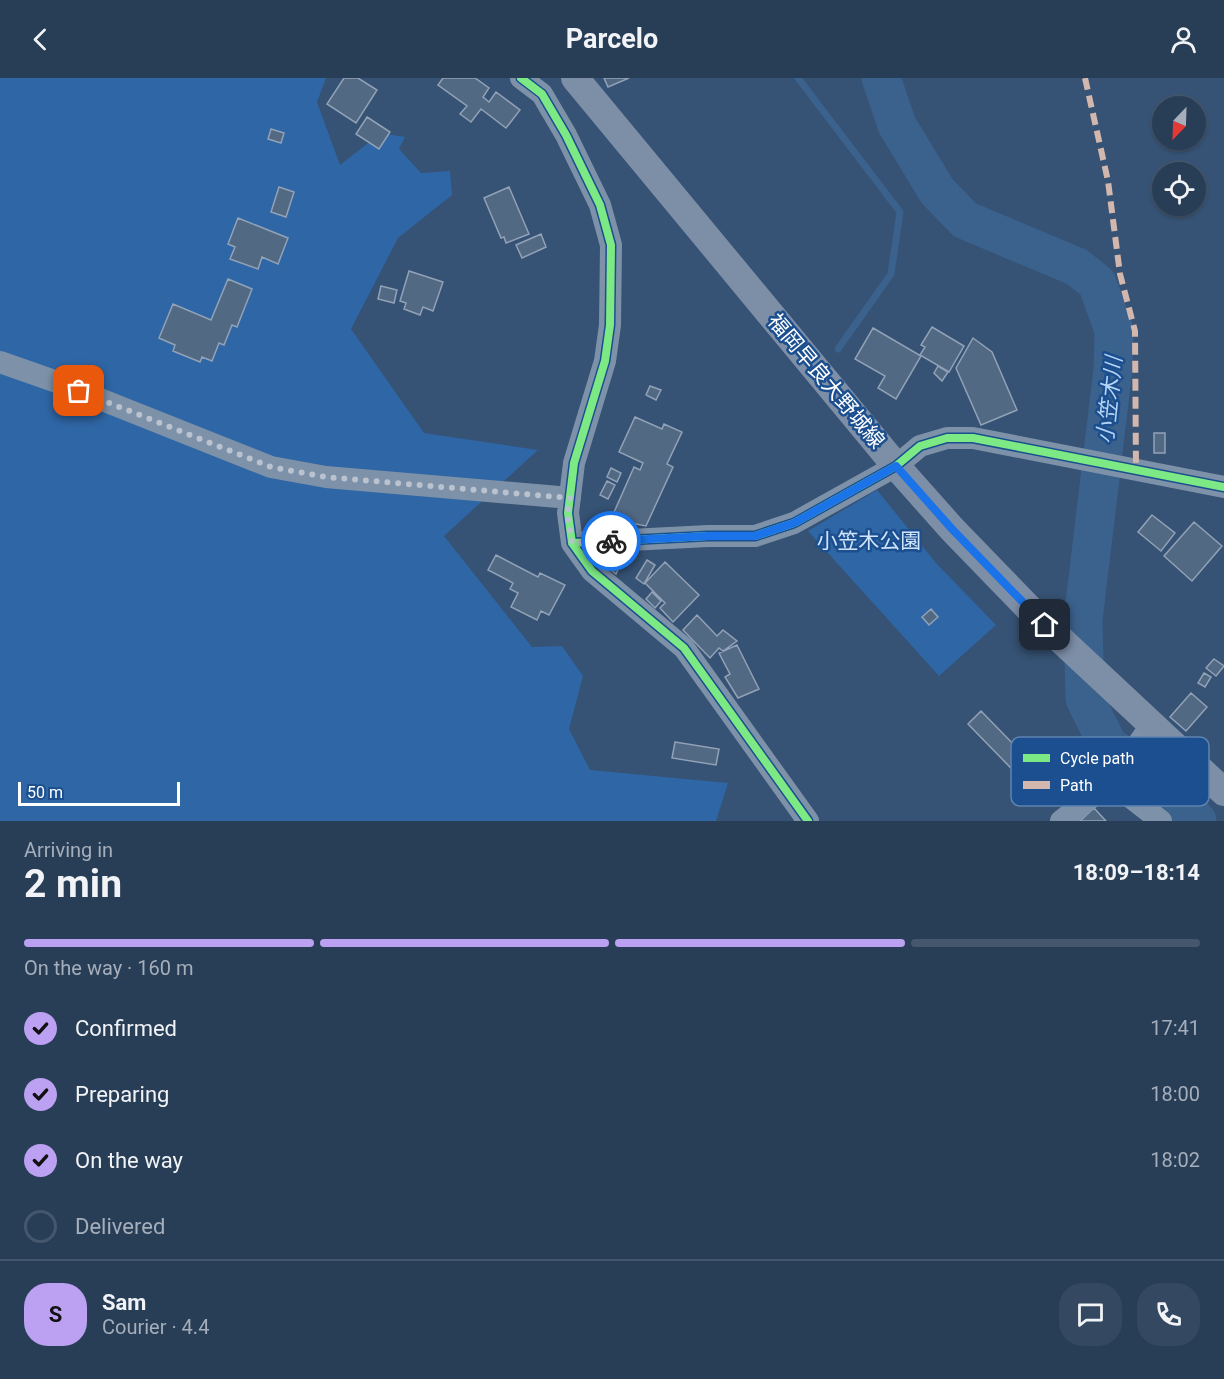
<!DOCTYPE html>
<meta charset="utf-8">
<style>
body{margin:0;font-family:Roboto,"Noto Sans JP",sans-serif;background:#344961;color:#f1f3f6;height:100vh;display:flex;flex-direction:column;font-size:22px;white-space:nowrap}
*{box-sizing:border-box;margin:0}
p{font-size:20px;color:#a5aeba}
.icon{flex:none;width:33px;height:33px;fill:none;stroke:currentColor;stroke-width:2;stroke-linecap:round;stroke-linejoin:round}
.map{position:relative;height:743px;overflow:hidden}
.details{display:flex;flex-direction:column;background:#283e57;flex:1}
.details>*{flex:none}
.needle{width:39px;rotate:203deg}
.controls{position:absolute;left:1152px;top:18px;display:grid;gap:12px}
.controls a{display:grid;place-items:center;width:54px;height:54px;border-radius:50%;background:#283e57;box-shadow:0 2px 4px #0004,0 0 0 2px #44576d;font-size:30px}
.scale{position:absolute;left:18px;bottom:15px;width:162px;box-sizing:border-box;padding-left:6px;border:3px solid #fff;border-top:0;font-size:16px;line-height:21px;white-space:nowrap;color:#fff;-webkit-text-stroke:4px #1b4f8f;paint-order:stroke}
.pin{position:absolute;display:grid;place-items:center;width:51px;height:51px;color:#fff;margin:-26px;border-radius:12px;box-shadow:0 3px 9px #0006}
.courier{position:absolute;display:grid;place-items:center;width:60px;height:60px;margin:-30px;border:4px solid #1a73e8;border-radius:50%;background:#fff;color:#222;box-shadow:0 2px 8px #0007}
.overview em{font-style:normal;font-weight:700}
.overview div{display:flex;flex-direction:column-reverse}
.overview{display:flex;align-items:center;justify-content:space-between;height:102px;padding:0 24px}
h1{font-size:39px;font-weight:700;line-height:45px}
.bar{display:grid;grid-template-columns:repeat(4,1fr);gap:9px 6px;align-content:center;height:72px;padding:0 24px}
.bar i{height:8px;border-radius:4px;background:#44576d}
.bar .current{background:#bca0f2}
.bar p{grid-column:span 4}
.line{display:flex;align-items:center;gap:15px;padding:0 24px;border-top:2px solid #44576d}
.line div{flex:1}
.round{display:grid;place-items:center;flex:none;width:63px;height:63px;border-radius:24px;background:#344961}
ol{padding:0 24px;list-style:none}
li{display:flex;align-items:center;gap:18px;height:66px}
li p{margin-inline-start:auto}
li .icon{padding:6px;border-radius:50%;background:#bca0f2;color:#111;stroke-width:4}
li:last-child{color:#a5aeba}
li i{width:33px;height:33px;border:3px solid #44576d;border-radius:50%}
header{display:flex;justify-content:space-between;align-items:center;height:78px;padding:0 24px;background:#283e57;font-size:27px;font-weight:700}
.map>svg:first-child{display:block}
</style>
<header><svg class="icon" aria-label="back" viewBox="0 0 24 24"><path d="M15 5l-7 7 7 7"/></svg>Parcelo<svg class="icon" aria-label="person" viewBox="0 0 24 24"><circle cx="12" cy="8" r="4"/><path d="M4 21q1-7 8-7t8 7"/></svg></header>
<div class="map">
<svg width="1224" height="743" viewBox="0 0 1224 743">
<rect width="100%" height="100%" fill="#365274"/>
<path fill="#2f66a5" d="M 0,0 L 326,0 L 317,24 L 340,87 L 381,55 L 405,59 L 399,71 L 421,95 L 450,93 L 452,117 L 398,160 L 351,251 L 424,355 L 538,372 L 444,458 L 532,569 L 562,568 L 583,598 L 569,651 L 590,692 L 728,705 L 716,743 L 0,743 Z
M 877,412 L 936,485 L 996,547 L 939,598 L 808,453 Z"/>
<g fill="none" stroke-linecap="round" stroke-linejoin="round">
<path stroke="#3b618d" stroke-width="7" d="M 798,0 L 900,134 L 891,196 L 838,271"/>
<path stroke="#3b618d" stroke-width="39" d="M 881,0 L 897,47 L 937,113 L 965,142 L 1077,189 L 1097,205 L 1114,252 L 1113,291 L 1083,542 L 1085,621 L 1108,667 L 1143,692 L 1197,743"/>
</g>
<path fill="#526984" stroke="#92a2b6" stroke-width="1.5" d="M 344,0 L 358,0 L 377,12 L 356,45 L 327,26 Z
M 443,0 L 475,0 L 489,10 L 483,19 L 489,24 L 496,14 L 520,32 L 506,50 L 481,31 L 471,44 L 460,36 L 467,28 L 438,7 Z
M 604,0 L 629,0 L 608,9 Z
M 367,39 L 390,54 L 379,71 L 356,56 Z
M 271,51 L 284,55 L 281,65 L 268,61 Z
M 279,109 L 294,114 L 286,139 L 271,134 Z
M 509,109 L 529,156 L 506,165 L 504,159 L 501,160 L 484,120 Z
M 238,140 L 288,160 L 278,186 L 262,179 L 258,191 L 230,181 L 235,169 L 228,166 Z
M 541,156 L 546,169 L 522,180 L 516,167 Z
M 409,193 L 443,204 L 433,233 L 423,229 L 420,237 L 404,231 L 406,225 L 400,223 Z
M 228,201 L 252,211 L 237,249 L 232,247 L 224,267 L 219,265 L 212,283 L 202,279 L 200,284 L 173,273 L 175,267 L 159,260 L 173,226 L 211,242 Z
M 381,208 L 397,212 L 394,225 L 378,221 Z
M 932,249 L 964,268 L 949,294 L 920,277 L 925,269 L 921,267 Z
M 873,250 L 921,278 L 896,321 L 878,310 L 885,298 L 855,281 Z
M 973,260 L 992,274 L 1017,332 L 981,347 L 956,290 Z
M 938,288 L 948,294 L 942,303 L 934,295 Z
M 650,308 L 661,312 L 656,322 L 646,317 Z
M 635,339 L 662,351 L 664,346 L 682,354 L 667,386 L 673,389 L 646,448 L 611,441 L 634,389 L 640,392 L 643,385 L 619,374 Z
M 1154,355 L 1165,355 L 1165,375 L 1154,375 Z
M 611,390 L 621,395 L 617,404 L 607,399 Z
M 607,403 L 615,407 L 608,421 L 600,417 Z
M 1152,437 L 1175,455 L 1161,473 L 1138,454 Z
M 1194,444 L 1222,468 L 1192,503 L 1164,478 Z
M 612,474 L 624,479 L 616,496 L 606,488 Z
M 496,477 L 538,499 L 540,495 L 565,507 L 549,537 L 541,533 L 537,542 L 511,529 L 518,515 L 510,511 L 513,505 L 488,492 Z
M 647,482 L 655,487 L 644,506 L 636,500 Z
M 665,484 L 699,517 L 673,544 L 660,530 L 665,525 L 645,505 Z
M 652,514 L 661,523 L 655,530 L 646,521 Z
M 931,531 L 938,539 L 929,547 L 922,539 Z
M 697,537 L 717,558 L 723,552 L 737,563 L 723,573 L 719,570 L 710,580 L 683,552 Z
M 737,567 L 759,611 L 738,620 L 725,599 L 730,596 L 719,575 Z
M 1214,581 L 1224,588 L 1216,598 L 1206,590 Z
M 1204,595 L 1211,599 L 1205,609 L 1198,605 Z
M 1191,615 L 1207,629 L 1186,653 L 1170,639 Z
M 981,633 L 1056,710 L 1042,722 L 968,646 Z
M 675,664 L 719,671 L 716,687 L 672,680 Z
M 1094,730 L 1106,743 L 1080,743 Z"/>
<g fill="none" stroke-linecap="round" stroke-linejoin="round">
<path stroke="#7d92a8" stroke-width="22" d="M 521,0 L 542,16 L 566,57 L 600,127 L 611,167 L 610,247 L 605,283 L 574,385 L 568,435 L 572,465 L 592,493 L 684,570 L 808,743
M 0,284 L 57,304 L 271,389 L 326,399 L 570,420
M 572,465 L 708,458 L 755,458 L 794,445 L 896,388 L 920,368 L 947,360 L 973,360 L 1224,409
M 1152,646 L 1111,704 L 1161,743
M 1061,743 L 1111,704"/>
<path stroke="#7d8ea7" stroke-width="28" d="M 575,0 L 896,388 L 952,451 L 1045,547 L 1224,714"/>
<path stroke="#d1b7ad" stroke-width="6" stroke-dasharray="12 6" stroke-linecap="butt" d="M 1085,0 L 1108,103 L 1120,196 L 1135,253 L 1136,392"/>
<defs>
<path id="cycleway" d="M 521,0 L 542,16 L 566,57 L 600,127 L 611,167 L 610,247 L 605,283 L 574,385 L 568,435 L 572,465 L 592,493 L 684,570 L 808,743
M 572,465 L 708,458 L 755,458 L 794,445 L 896,388 L 920,368 L 947,360 L 973,360 L 1224,409"/>
</defs>
<use href="#cycleway" stroke="#1b4f8f" stroke-width="11"/>
<use href="#cycleway" stroke="#7ce984" stroke-width="8"/>
</g>
<g fill="none" stroke-linecap="round" stroke-linejoin="round">
<path stroke="#b9c2ce" stroke-width="6" stroke-dasharray="0 10.8" d="M 79,313 L 271,389 L 326,399 L 570,420 L 567,435 L 572,465 L 611,463"/>
<path stroke="#1a73e8" stroke-width="8" d="M 611,463 L 708,458 L 755,458 L 794,445 L 896,388 L 952,451 L 1045,547"/>
</g>
<g text-anchor="middle" stroke-width="5" stroke-linejoin="round" paint-order="stroke">
<g font-size="21" fill="#fff" stroke="#1b4f8f">
<text transform="translate(826 303) rotate(50)" y="7">福岡早良大野城線</text>
</g>
<g font-size="21" fill="#cfe3fa" stroke="#1b4f8f">
<text x="869" y="470">小笠木公園</text>
</g>
<g font-size="22" font-style="italic" fill="#b5d3f5" stroke="#1b4f8f">
<text transform="translate(1109 322) rotate(-84)" y="8">小笠木川</text>
</g>
</g>
<rect x="1011" y="659" width="198" height="69" rx="9" fill="#1b4f8f" stroke="#5f84b1" stroke-width="1.5"/>
<rect x="1023" y="676" width="27" height="8" fill="#7ce984"/>
<rect x="1023" y="703" width="27" height="8" fill="#d1b7ad"/>
<g font-size="16" fill="#fff">
<text x="1060" y="686">Cycle path</text>
<text x="1060" y="713">Path</text>
</g>
</svg>
<div class="controls">
<a><svg class="needle" viewBox="-14 -14 28 28"><path d="M0-13l5 13h-10z" fill="#e53935"/><path d="M0 13l5-13h-10z" fill="#a5aeba"/></svg></a>
<a><svg class="icon" aria-label="locate" viewBox="0 0 24 24"><circle cx="12" cy="12" r="6"/><path d="M12 2v4M12 18v4M2 12h4M18 12h4"/></svg></a>
</div>
<div class="scale">50 m</div>
<div class="pin" style="left:79px;top:313px;background:#ea580c"><svg class="icon" aria-label="bag" viewBox="0 0 24 24"><path d="M5 8h14l-1 12H6zM9 8a3 3 0 0 1 6 0"/></svg></div>
<div class="pin" style="left:1045px;top:547px;background:#1f2937"><svg class="icon" aria-label="home" viewBox="0 0 24 24"><path d="M3 11l9-7 9 7M6 9v11h12V9"/></svg></div>
<div class="courier" style="left:611px;top:463px"><svg class="icon" aria-label="bike" viewBox="0 0 24 24"><circle cx="6" cy="16" r="4"/><circle cx="18" cy="16" r="4"/><path d="M6 16l4-8h5l3 8M10 8l3 8H6M13 5h3"/></svg></div>
</div>
<section class="details">
<div class="overview"><div><h1>2 min</h1><p>Arriving in</p></div><em>18:09–18:14</em></div>
<div class="bar"><i class="current"></i><i class="current"></i><i class="current"></i><i></i><p>On the way · 160 m</p></div>
<ol>
<li><svg class="icon" aria-label="check" viewBox="0 0 24 24"><path d="M5 12l5 5 9-10"/></svg>Confirmed<p>17:41</p></li>
<li><svg class="icon" aria-label="check" viewBox="0 0 24 24"><path d="M5 12l5 5 9-10"/></svg>Preparing<p>18:00</p></li>
<li><svg class="icon" aria-label="check" viewBox="0 0 24 24"><path d="M5 12l5 5 9-10"/></svg>On the way<p>18:02</p></li>
<li><i></i>Delivered</li>
</ol>
<div class="line" style="height:108px"><b class="round" style="background:#bca0f2;color:#111">S</b><div><b>Sam</b><p>Courier · 4.4</p></div><a class="round"><svg class="icon" aria-label="chat" viewBox="0 0 24 24"><path d="M4 5h16v11H9l-5 4z"/></svg></a><a class="round"><svg class="icon" aria-label="phone" viewBox="0 0 24 24"><path d="M5 4h4l2 5-3 2q2 4 5 5l2-3 5 2v4C11 20 4 13 5 4z"/></svg></a></div>
</section>
